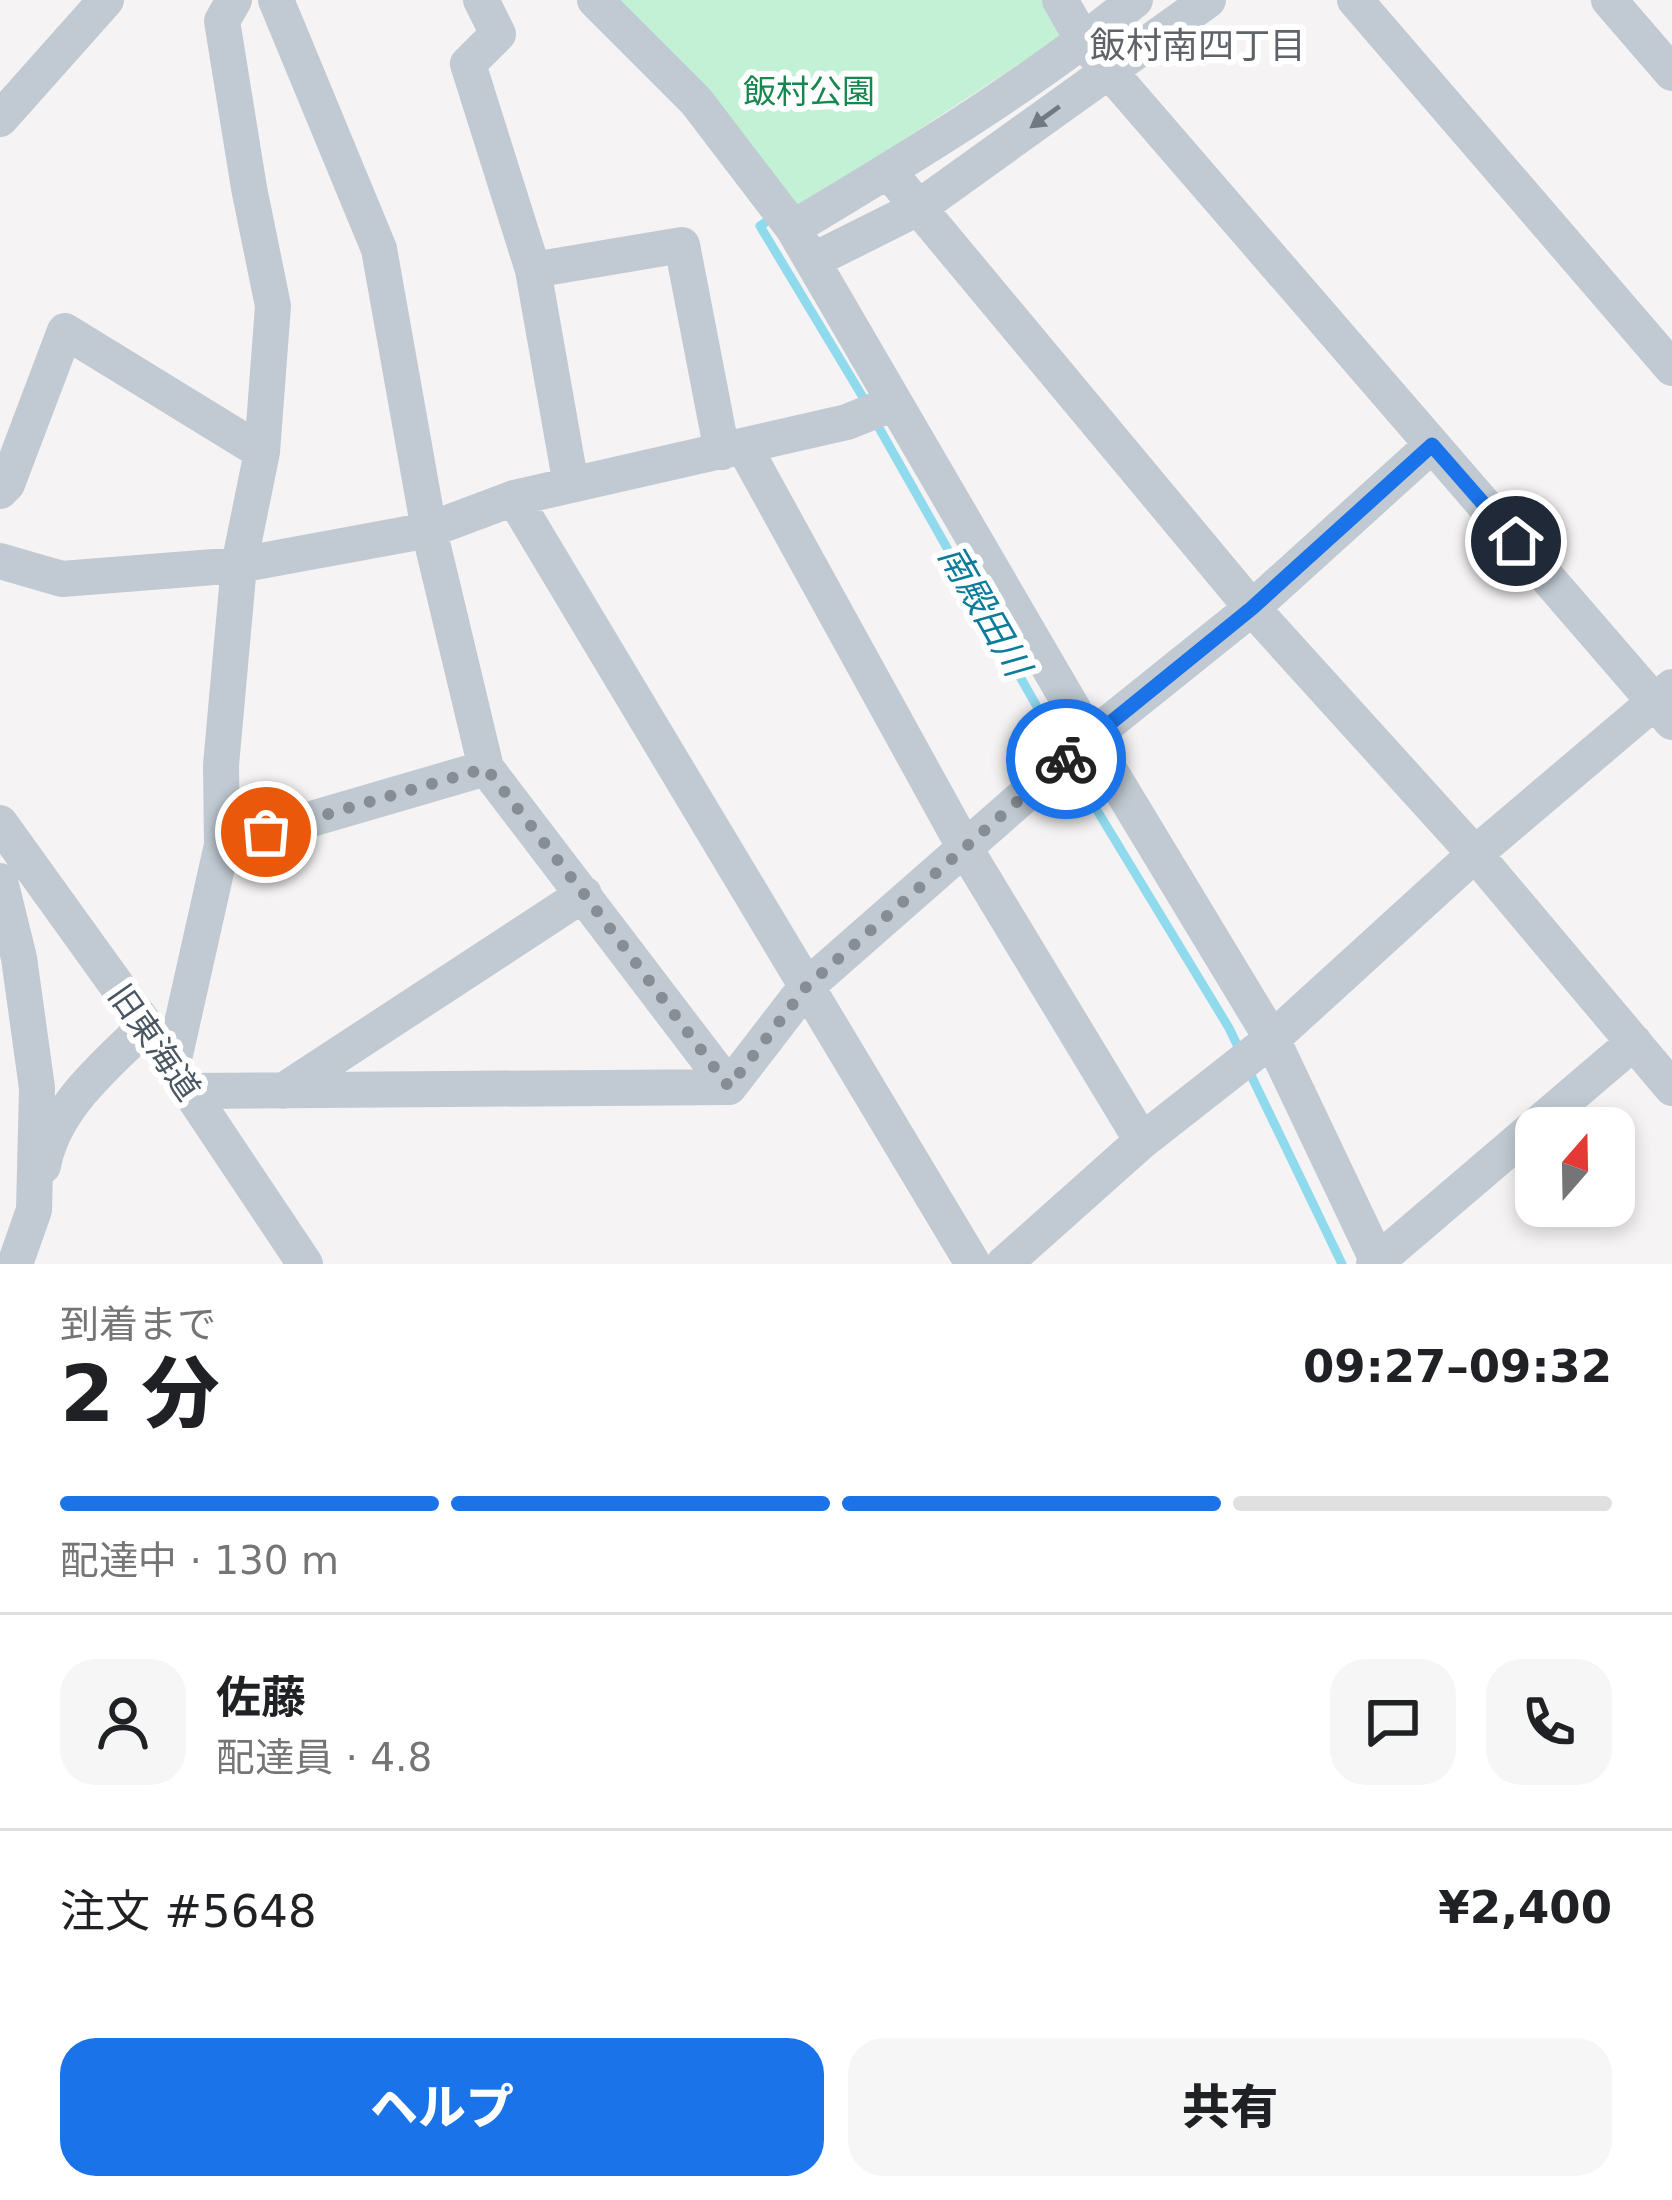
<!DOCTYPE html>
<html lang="ja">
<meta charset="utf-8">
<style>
body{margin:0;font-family:"DejaVu Sans","Noto Sans JP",sans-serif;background:#f6f6f6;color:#202124;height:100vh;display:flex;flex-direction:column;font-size:45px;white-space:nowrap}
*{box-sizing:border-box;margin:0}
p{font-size:39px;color:#757577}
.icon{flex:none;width:66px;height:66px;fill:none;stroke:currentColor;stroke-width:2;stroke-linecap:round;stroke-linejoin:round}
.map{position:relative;height:1264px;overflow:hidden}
.sheet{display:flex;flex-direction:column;background:#fff;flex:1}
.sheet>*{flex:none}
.needle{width:78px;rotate:20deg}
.tools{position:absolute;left:1515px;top:1107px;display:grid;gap:24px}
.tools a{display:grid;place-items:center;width:120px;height:120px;border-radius:24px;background:#fff;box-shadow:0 6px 18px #0003;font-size:60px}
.pin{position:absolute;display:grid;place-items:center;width:102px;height:102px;color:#fff;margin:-51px;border:6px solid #fff;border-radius:50%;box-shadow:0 3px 12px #0007}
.courier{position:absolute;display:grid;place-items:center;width:120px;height:120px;margin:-60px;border:9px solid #1a73e8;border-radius:50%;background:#fff;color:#222;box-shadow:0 3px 15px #0007}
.head em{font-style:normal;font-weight:800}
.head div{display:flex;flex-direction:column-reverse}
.head{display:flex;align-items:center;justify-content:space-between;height:204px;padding:0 60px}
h1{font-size:78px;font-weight:800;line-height:90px}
.bar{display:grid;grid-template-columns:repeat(4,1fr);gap:18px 12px;align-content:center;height:144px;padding:0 60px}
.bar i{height:15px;border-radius:9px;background:#e0e0e0}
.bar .active{background:#1a73e8}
.bar p{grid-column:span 4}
.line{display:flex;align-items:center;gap:30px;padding:0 60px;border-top:3px solid #e0e0e0}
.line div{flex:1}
.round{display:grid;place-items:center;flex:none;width:126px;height:126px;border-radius:36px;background:#f6f6f6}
.primary-button{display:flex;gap:24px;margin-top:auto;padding:24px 60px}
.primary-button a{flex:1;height:138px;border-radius:36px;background:#1a73e8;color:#fff;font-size:48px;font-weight:800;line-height:138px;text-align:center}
.primary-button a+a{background:#f6f6f6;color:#202124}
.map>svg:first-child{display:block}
</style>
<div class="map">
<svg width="1672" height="1264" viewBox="0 0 1672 1264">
<rect width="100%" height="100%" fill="#f5f3f3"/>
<path fill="#c3f1d5" d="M 615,0 L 1048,0 L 1066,33 L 785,218 Z"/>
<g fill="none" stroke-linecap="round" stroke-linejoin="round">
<path stroke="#90daee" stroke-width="9" d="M 770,219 L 760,226 L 867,404
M 874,419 L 1061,749
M 1072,769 L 1229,1028 L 1241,1053
M 1248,1069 L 1342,1264"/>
<path stroke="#c1cad2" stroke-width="36" d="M 481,0 L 498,34 L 468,64 L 533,270 L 571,485
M 595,0 L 696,101 L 793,228 L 1090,738 L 1272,1039 L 1379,1264
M 1060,0 L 1084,42 L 1672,722
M 1355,0 L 1672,368
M 1609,0 L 1672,73
M 0,119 L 106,0
M 888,171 L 1252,608 L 1475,854 L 1672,1088
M 793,228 C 910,158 1029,86 1135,0
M 812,261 L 918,208 L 1208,0
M 533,270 L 682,245 L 722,452
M 744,447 L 966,850 L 1142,1141
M 0,491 L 7,484 L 65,331 L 262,452
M 514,498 L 973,1264
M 0,561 L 62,579 L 239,565 L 429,530 L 514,498 L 847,422 L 894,403
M 486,768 L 729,1087
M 0,823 L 146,1026 L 305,1264
M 222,845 L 486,768 L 429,530 L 379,249 L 276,0
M 0,881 L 19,958 L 37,1088 L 34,1210 L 15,1264
M 172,1068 L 222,845 L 221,765 L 239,565 L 262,452 L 273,306 L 249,188 L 222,21 L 234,0
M 189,1091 L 729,1087 L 806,987 L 1090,738 L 1252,608 L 1432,445
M 283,1091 L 584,894
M 43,1166 C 53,1108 106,1065 146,1026
M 1004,1264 L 1142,1141 L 1272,1039 L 1475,854 L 1672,687
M 1374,1264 L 1634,1042"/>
</g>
<defs><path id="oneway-solid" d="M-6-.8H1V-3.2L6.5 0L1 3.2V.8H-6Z" transform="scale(3)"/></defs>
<use fill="#6e7983" href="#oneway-solid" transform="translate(1045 117) rotate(144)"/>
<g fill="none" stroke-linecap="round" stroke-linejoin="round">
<path stroke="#868d94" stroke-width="12" stroke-dasharray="0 21.6" d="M 266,832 L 486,768 L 584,894 L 729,1087 L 806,987 L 1066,759"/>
<path stroke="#1a73e8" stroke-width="15" d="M 1066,759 L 1252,608 L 1432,445 L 1516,541"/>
</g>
<g text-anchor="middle" stroke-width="12" stroke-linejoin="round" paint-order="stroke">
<g font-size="33" fill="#17864f" stroke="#fff">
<text x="809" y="103">飯村公園</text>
</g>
<g font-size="33" fill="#4a5661" stroke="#fff">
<text transform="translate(155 1042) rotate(55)" y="12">旧東海道</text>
</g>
<g font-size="36" fill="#5f6368" stroke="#fff">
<text x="1198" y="58">飯村南四丁目</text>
</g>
<g font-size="36" font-style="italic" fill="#0c7c9b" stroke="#fff">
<text transform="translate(985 610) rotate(60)" y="13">南殿田川</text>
</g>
</g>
</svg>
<div class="tools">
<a><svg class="needle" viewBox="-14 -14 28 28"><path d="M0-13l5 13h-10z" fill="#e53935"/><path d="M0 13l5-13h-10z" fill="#757577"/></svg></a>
</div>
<div class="pin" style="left:266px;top:832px;background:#ea580c"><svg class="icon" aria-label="bag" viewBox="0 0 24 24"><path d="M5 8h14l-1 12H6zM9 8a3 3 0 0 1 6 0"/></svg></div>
<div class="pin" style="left:1516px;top:541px;background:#1f2937"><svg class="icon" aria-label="home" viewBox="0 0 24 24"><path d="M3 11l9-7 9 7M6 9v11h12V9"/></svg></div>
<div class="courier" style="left:1066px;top:759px"><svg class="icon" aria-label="bike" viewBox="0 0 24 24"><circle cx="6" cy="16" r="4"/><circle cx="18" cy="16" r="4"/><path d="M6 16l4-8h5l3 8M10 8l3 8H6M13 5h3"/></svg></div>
</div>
<section class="sheet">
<div class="head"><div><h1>2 分</h1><p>到着まで</p></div><em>09:27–09:32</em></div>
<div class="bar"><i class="active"></i><i class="active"></i><i class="active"></i><i></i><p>配達中 · 130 m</p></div>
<div class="line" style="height:216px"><a class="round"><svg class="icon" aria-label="person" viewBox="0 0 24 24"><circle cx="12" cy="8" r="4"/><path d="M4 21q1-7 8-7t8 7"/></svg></a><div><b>佐藤</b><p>配達員 · 4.8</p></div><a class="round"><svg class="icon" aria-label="chat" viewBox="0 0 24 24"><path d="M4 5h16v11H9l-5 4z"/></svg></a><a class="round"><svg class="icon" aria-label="phone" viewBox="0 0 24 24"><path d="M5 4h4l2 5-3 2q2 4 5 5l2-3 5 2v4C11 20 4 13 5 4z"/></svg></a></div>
<div class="line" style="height:156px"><div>注文 #5648</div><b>¥2,400</b></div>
<div class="primary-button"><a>ヘルプ</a><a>共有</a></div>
</section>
